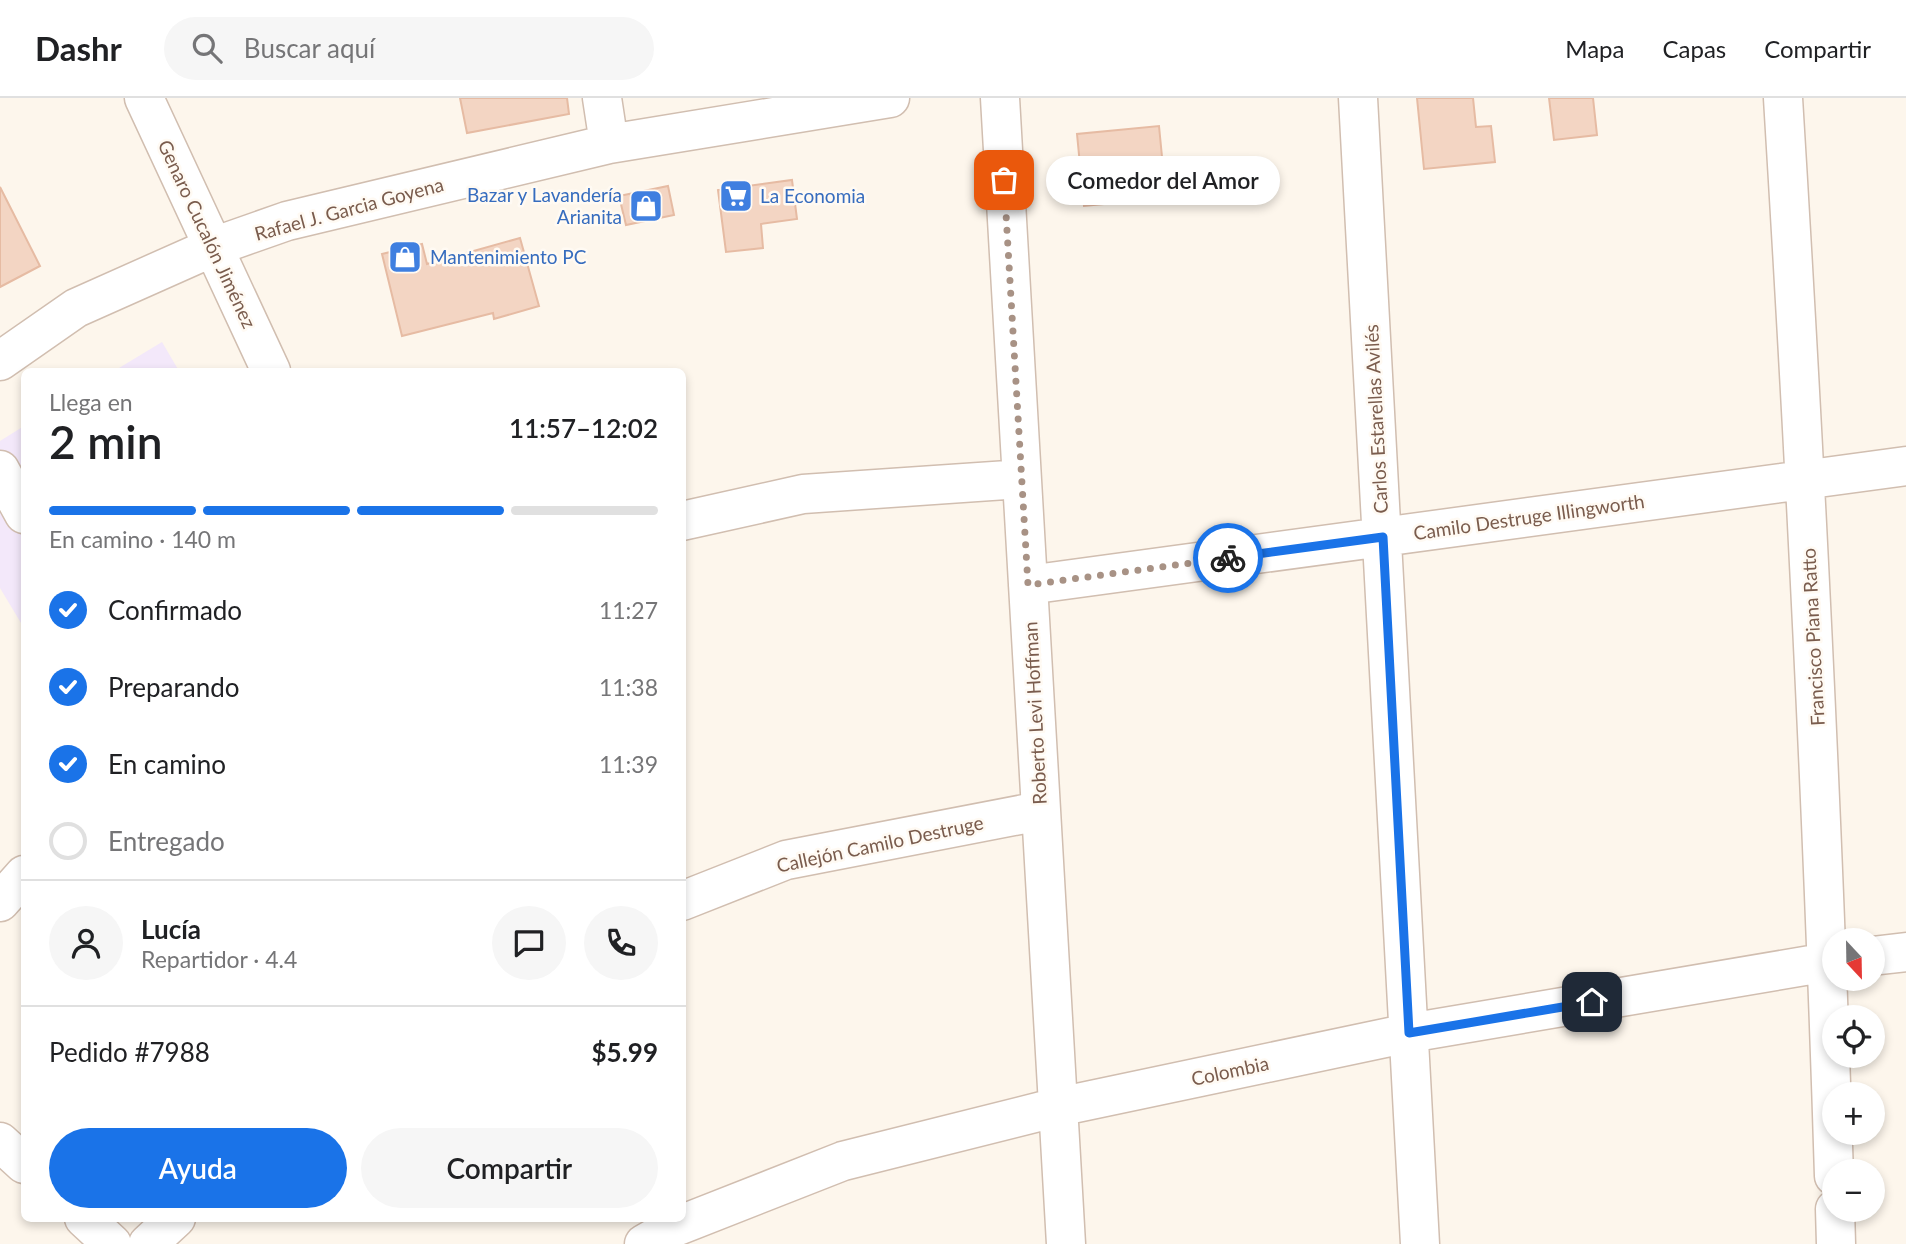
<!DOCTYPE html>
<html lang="es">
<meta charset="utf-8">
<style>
body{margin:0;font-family:Lato,sans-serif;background:#f6f6f6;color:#202124;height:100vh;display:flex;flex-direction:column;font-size:26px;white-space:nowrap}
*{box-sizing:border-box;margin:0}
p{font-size:23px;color:#757577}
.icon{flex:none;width:38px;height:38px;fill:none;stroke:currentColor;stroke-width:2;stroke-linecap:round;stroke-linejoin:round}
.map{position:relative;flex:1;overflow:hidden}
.details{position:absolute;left:21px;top:270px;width:665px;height:854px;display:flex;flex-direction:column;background:#fff;border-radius:10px;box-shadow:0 4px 10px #0003}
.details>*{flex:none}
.needle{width:46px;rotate:158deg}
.fabs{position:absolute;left:1822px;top:830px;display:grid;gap:14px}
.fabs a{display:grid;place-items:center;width:63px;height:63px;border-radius:50%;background:#fff;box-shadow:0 4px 10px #0003;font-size:35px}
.pin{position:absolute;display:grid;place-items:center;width:60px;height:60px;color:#fff;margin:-30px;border-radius:14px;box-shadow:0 4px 10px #0006}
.courier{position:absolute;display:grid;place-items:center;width:70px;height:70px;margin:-35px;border:5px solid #1a73e8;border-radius:50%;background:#fff;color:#222;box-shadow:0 2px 9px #0007}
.bubble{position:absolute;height:49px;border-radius:24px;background:#fff;box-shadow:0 4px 10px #0003;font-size:23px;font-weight:600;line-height:49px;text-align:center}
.overview em{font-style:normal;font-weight:600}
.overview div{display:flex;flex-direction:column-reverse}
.overview{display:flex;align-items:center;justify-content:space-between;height:119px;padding:0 28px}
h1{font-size:46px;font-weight:600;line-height:52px}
.bar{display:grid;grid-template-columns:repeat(4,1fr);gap:10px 7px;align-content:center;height:84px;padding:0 28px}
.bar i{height:9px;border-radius:5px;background:#e0e0e0}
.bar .on{background:#1a73e8}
.bar p{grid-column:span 4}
.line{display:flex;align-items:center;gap:18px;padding:0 28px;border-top:2px solid #e0e0e0}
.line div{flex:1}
.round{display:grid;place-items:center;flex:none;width:74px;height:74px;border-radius:37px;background:#f6f6f6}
ol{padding:0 28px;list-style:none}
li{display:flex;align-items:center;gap:21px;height:77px}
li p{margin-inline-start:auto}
li .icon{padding:7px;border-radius:50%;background:#1a73e8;color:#fff;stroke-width:4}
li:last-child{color:#757577}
li i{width:38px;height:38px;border:4px solid #e0e0e0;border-radius:50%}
.button{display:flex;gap:14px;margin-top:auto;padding:14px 28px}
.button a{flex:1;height:80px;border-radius:42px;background:#1a73e8;color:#fff;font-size:28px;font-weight:600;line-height:80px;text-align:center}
.button a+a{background:#f6f6f6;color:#202124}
header{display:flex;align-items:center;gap:42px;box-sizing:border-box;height:98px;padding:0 35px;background:#fff;border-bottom:2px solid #e0e0e0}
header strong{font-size:33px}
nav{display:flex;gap:38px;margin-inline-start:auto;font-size:24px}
.search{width:490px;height:63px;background:#f6f6f6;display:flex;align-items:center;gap:18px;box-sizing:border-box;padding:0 24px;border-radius:38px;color:#757577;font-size:26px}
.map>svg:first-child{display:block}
</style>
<header>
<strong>Dashr</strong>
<div class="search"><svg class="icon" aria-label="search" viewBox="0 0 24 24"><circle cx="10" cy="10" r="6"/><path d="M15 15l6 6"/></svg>Buscar aquí</div>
<nav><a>Mapa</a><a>Capas</a><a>Compartir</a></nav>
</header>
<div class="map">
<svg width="1906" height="1146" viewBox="0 0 1906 1146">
<rect width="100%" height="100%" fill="#fdf6ec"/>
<path fill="#f3e8fa" d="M 162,244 L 179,273 L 114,273 Z
M 24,328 L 24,530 L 0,490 L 0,343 Z"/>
<path fill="#f3d5c3" stroke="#e6bba3" stroke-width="2" d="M 460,0 L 567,0 L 569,16 L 467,35 Z
M 1417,0 L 1473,0 L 1476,29 L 1491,28 L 1495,64 L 1424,71 Z
M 1549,0 L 1593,0 L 1597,37 L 1554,42 Z
M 1159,28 L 1166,100 L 1084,108 L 1077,36 Z
M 792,82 L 797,121 L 761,126 L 763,150 L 726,154 L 718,92 Z
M 668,88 L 674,117 L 626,127 L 619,98 Z
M 0,89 L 40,168 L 0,189 Z
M 520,140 L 539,208 L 494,221 L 493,215 L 402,238 L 382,156 L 422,146 L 427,166 Z"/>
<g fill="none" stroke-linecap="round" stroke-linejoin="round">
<defs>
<path id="minor" d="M 144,0 L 271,273
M 602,0 L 609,46
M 1000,0 L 1066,1146
M 1358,0 L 1420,1146
M 1783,0 C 1805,359 1823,718 1834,1078
M 0,263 L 76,210 L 213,149 L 287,123 L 609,46 L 890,0
M 0,372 L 24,416
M 682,423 L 803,396 L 1021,381
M 1028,487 L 1906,368
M 682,803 L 786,762 L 1040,713
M 0,804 L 24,777
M 1872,858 L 1906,854
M 0,1044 L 24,1066
M 1835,1111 L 1836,1146
M 84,1120 L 112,1146
M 148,1146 L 176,1120
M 644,1146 L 670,1131 L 843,1063 L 1058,1009 L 1409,935 L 1834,863"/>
</defs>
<use href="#minor" stroke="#d1beb0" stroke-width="41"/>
<use href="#minor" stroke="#fff" stroke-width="38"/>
</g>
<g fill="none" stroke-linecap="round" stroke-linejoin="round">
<path stroke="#a89285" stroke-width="7" stroke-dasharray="0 12.6" d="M 1004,82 L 1028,487 L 1228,460"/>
<path stroke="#1a73e8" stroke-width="9" d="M 1228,460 L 1383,439 L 1409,935 L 1592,904"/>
</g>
<defs>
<symbol id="supermarket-square" viewBox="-11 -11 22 22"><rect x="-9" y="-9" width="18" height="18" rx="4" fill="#3f7fe0" stroke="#fffaf3"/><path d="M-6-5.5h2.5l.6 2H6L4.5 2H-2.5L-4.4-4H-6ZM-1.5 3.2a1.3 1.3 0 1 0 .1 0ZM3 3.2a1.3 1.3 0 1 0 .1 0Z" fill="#fff"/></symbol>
<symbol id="shop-square" viewBox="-11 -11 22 22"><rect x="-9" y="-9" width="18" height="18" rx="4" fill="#3f7fe0" stroke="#fffaf3"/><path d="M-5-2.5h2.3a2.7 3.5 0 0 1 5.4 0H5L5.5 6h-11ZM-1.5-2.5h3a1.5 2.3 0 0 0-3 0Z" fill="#fff"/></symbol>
</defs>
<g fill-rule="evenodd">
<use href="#supermarket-square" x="717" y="79" width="38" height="38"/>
<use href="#shop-square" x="627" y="89" width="38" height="38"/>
<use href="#shop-square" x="386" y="140" width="38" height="38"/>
</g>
<g text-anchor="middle" stroke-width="5" stroke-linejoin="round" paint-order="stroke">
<g font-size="19" fill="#366cbe" stroke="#fffaf3" text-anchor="start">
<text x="622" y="104" text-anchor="end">Bazar y Lavandería<tspan x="622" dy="22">Arianita</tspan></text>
<text x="760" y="105">La Economia</text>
<text x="430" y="166">Mantenimiento PC</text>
</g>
<g font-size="19" fill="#7a5c4d" stroke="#fffaf3">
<text transform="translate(349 111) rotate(-15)" y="7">Rafael J. Garcia Goyena</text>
<text transform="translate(207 136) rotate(65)" y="7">Genaro Cucalón Jiménez</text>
<text transform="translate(1376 321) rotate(-93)" y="7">Carlos Estarellas Avilés</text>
<text transform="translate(1529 419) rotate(-8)" y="7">Camilo Destruge Illingworth</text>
<text transform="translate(1813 539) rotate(-93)" y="7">Francisco Piana Ratto</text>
<text transform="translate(1035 615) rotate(-93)" y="7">Roberto Levi Hoffman</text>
<text transform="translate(880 746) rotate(-12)" y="7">Callejón Camilo Destruge</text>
<text transform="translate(1230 973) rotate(-12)" y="7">Colombia</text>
</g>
</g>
</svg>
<div class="fabs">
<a><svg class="needle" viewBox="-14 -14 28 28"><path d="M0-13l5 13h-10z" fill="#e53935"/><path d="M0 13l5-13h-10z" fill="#757577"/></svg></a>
<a><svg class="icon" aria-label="locate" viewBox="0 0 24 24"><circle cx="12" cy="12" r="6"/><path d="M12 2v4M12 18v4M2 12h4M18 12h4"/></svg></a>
<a>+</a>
<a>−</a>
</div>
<div class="pin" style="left:1004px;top:82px;background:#ea580c"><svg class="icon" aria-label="bag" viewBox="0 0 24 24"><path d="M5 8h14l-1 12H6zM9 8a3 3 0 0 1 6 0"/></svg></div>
<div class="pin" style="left:1592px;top:904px;background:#1f2937"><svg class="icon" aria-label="home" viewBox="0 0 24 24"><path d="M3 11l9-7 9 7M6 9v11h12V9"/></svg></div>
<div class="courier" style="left:1228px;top:460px"><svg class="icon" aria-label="bike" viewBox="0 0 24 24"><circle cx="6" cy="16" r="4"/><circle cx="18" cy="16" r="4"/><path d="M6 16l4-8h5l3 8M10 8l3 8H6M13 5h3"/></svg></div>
<div class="bubble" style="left:1046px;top:58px;width:234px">Comedor del Amor</div>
<section class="details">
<div class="overview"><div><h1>2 min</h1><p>Llega en</p></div><em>11:57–12:02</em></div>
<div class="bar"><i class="on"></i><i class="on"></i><i class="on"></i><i></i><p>En camino · 140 m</p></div>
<ol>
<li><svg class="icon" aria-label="check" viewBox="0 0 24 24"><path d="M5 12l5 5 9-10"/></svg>Confirmado<p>11:27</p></li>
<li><svg class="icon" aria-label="check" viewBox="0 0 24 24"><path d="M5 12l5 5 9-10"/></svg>Preparando<p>11:38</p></li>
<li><svg class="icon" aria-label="check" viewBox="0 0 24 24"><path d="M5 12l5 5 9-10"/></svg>En camino<p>11:39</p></li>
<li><i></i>Entregado</li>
</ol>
<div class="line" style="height:126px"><a class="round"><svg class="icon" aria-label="person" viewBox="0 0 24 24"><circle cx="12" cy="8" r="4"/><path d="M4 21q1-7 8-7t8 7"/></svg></a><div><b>Lucía</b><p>Repartidor · 4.4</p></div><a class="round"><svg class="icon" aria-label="chat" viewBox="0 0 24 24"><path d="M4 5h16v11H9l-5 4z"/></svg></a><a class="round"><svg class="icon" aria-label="phone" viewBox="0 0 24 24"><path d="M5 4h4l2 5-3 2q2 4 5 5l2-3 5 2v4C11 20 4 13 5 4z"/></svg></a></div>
<div class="line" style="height:91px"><div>Pedido #7988</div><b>$5.99</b></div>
<div class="button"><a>Ayuda</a><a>Compartir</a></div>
</section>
</div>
